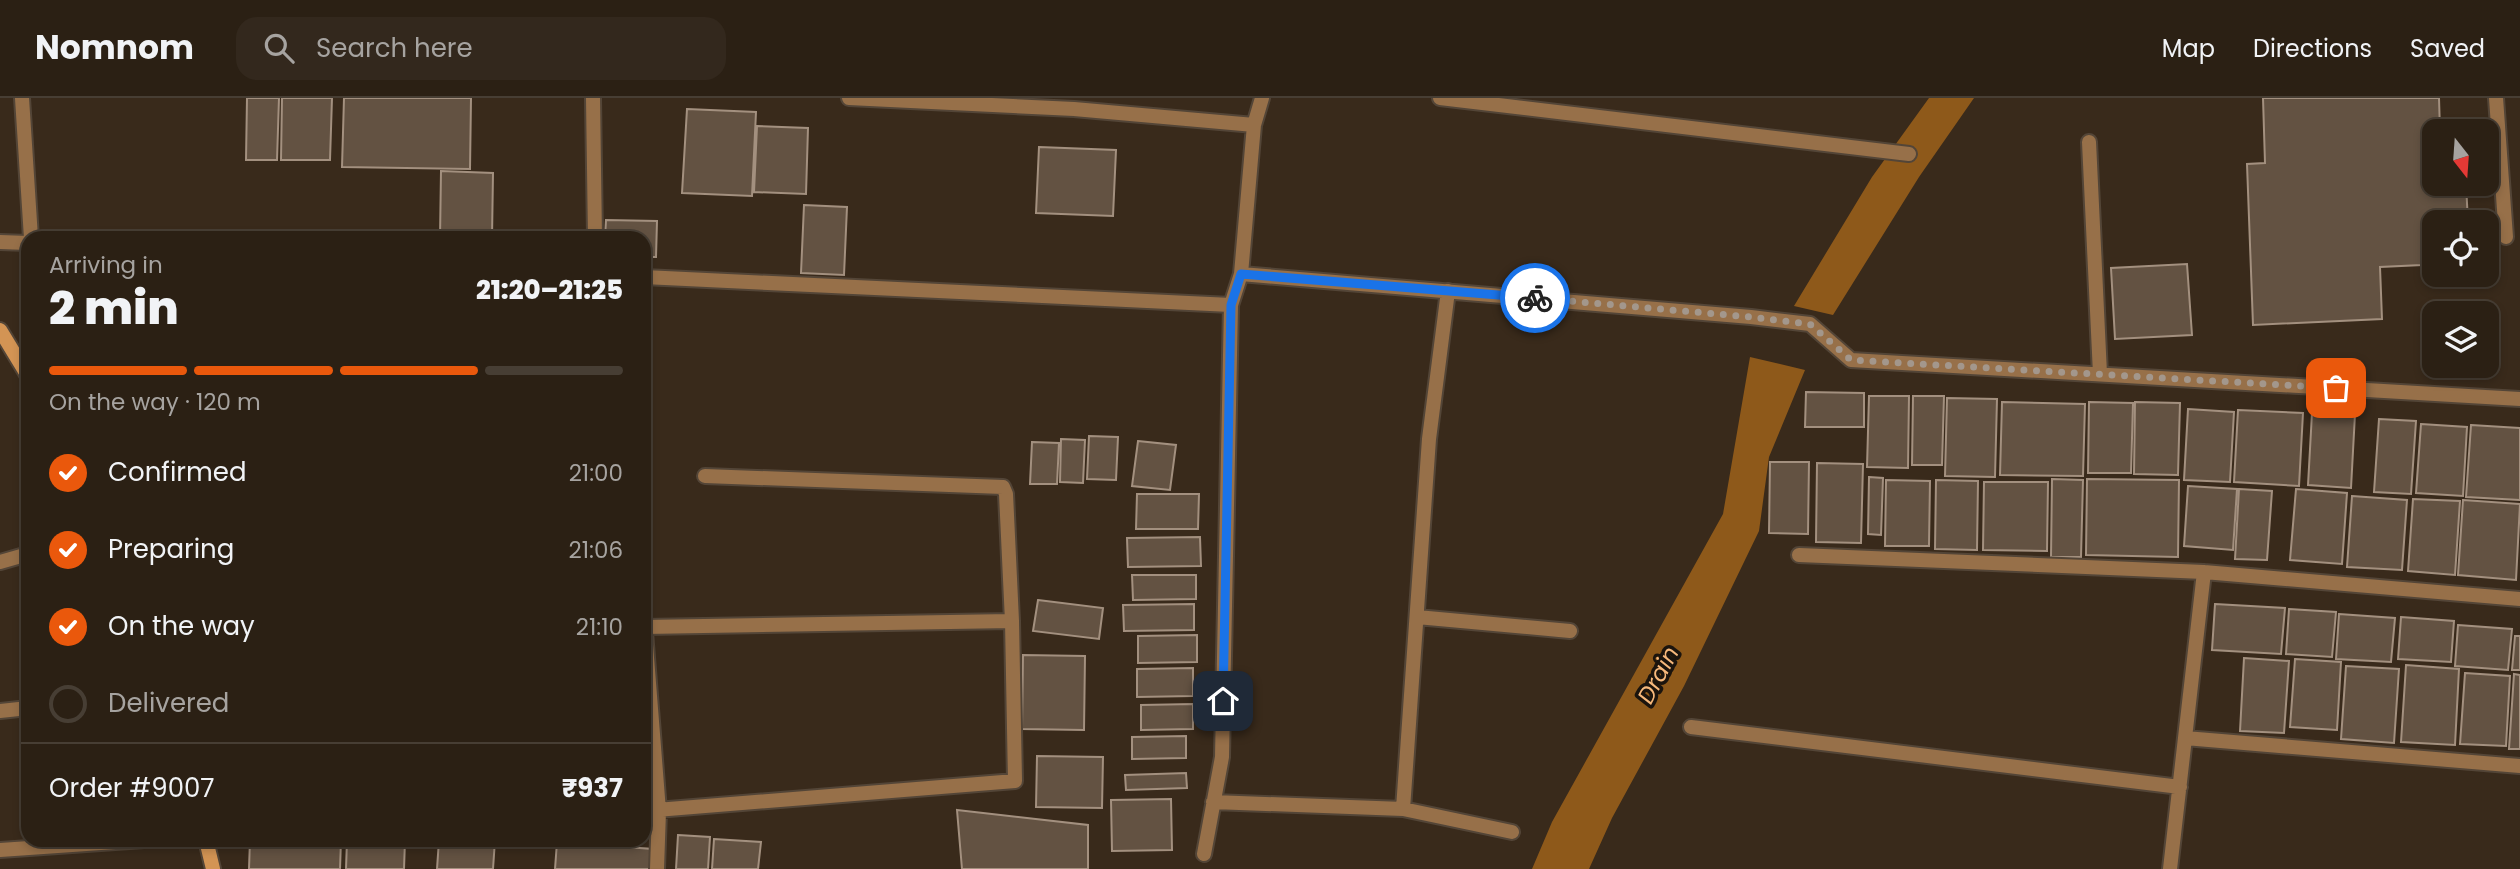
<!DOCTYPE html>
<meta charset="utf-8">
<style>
body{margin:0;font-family:Poppins,sans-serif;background:#33281d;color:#f1f3f6;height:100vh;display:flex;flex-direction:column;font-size:26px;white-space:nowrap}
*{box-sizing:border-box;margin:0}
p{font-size:23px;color:#a6a3a0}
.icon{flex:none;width:38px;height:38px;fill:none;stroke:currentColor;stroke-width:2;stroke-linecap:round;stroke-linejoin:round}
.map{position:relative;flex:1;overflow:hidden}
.panel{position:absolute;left:21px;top:133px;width:630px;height:616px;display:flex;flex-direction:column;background:#2b2014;border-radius:21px;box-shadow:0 4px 10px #0003,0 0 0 2px #473e34}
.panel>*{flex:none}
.needle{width:46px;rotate:163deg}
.fabs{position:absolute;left:2422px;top:21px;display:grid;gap:14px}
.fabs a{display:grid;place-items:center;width:77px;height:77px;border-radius:14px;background:#2b2014;box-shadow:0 4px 10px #0003,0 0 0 2px #473e34;font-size:35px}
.pin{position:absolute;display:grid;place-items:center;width:60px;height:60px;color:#fff;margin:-30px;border-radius:14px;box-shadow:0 4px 10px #0006}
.courier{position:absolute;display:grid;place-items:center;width:70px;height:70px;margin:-35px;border:5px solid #1a73e8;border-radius:50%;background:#fff;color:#222;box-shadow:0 2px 9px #0007}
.overview em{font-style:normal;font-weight:800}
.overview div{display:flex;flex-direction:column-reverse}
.overview{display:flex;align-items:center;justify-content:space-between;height:119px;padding:0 28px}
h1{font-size:46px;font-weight:800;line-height:52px}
.bar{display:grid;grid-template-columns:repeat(4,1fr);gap:10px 7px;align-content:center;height:84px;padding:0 28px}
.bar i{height:9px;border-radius:5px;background:#473e34}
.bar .active{background:#ea580c}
.bar p{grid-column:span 4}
.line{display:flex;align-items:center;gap:18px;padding:0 28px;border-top:2px solid #473e34}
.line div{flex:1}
ol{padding:0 28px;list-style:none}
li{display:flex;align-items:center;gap:21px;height:77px}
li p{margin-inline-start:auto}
li .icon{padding:7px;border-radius:50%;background:#ea580c;color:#fff;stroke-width:4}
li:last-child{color:#a6a3a0}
li i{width:38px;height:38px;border:4px solid #473e34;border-radius:50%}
header{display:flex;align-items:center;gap:42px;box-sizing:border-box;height:98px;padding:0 35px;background:#2b2014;border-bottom:2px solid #473e34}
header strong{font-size:33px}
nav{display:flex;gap:38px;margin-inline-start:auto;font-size:24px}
.search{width:490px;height:63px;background:#33281d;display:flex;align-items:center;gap:18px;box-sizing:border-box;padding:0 24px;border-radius:21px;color:#a6a3a0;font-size:26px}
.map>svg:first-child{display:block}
</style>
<header>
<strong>Nomnom</strong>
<div class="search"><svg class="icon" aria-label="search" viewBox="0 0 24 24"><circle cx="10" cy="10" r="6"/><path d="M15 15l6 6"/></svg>Search here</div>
<nav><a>Map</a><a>Directions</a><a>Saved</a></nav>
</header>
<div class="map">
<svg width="2520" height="771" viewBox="0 0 2520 771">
<rect width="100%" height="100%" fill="#392a1b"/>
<path fill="#8e591a" d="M 1929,0 L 1974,0 L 1919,79 L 1833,217 L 1794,208 L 1872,79 Z
M 1750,259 L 1805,272 L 1769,359 L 1759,433 L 1684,588 L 1612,720 L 1589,771 L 1532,771 L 1552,724 L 1723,416 Z"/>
<path fill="#635242" stroke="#a3907f" stroke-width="2" d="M 247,0 L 279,0 L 277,62 L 246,62 Z
M 282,0 L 332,0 L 330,62 L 281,62 Z
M 344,0 L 471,0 L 470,71 L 342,69 Z
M 2263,0 L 2439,0 L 2440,33 L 2434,33 L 2434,86 L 2466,86 L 2468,124 L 2434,124 L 2434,147 L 2421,148 L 2422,167 L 2380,169 L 2382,221 L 2253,227 L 2247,66 L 2265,65 Z
M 687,11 L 756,14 L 752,98 L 682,95 Z
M 757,28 L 808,30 L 806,96 L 754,94 Z
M 1039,49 L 1116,52 L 1113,118 L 1036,115 Z
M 441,73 L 493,75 L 492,140 L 440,140 Z
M 804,107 L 847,109 L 844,177 L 801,175 Z
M 606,122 L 657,123 L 656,159 L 644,159 L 644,140 L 605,140 Z
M 2187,166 L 2192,237 L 2115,241 L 2111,170 Z
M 1806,294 L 1864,295 L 1864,329 L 1805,329 Z
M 1869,298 L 1909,298 L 1908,370 L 1867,369 Z
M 1913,298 L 1944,298 L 1942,367 L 1912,367 Z
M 1947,300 L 1997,301 L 1995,379 L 1945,378 Z
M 2002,304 L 2085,306 L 2083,378 L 2000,377 Z
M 2089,304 L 2133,305 L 2131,375 L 2088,375 Z
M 2135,304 L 2180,305 L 2178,377 L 2134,376 Z
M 2188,311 L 2234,314 L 2230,384 L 2184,382 Z
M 2238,312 L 2303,315 L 2299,388 L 2234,384 Z
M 2312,315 L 2355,316 L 2351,390 L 2308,387 Z
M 2379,321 L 2416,323 L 2411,396 L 2374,394 Z
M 2421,326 L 2467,329 L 2463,398 L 2416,395 Z
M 2471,327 L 2520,330 L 2520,402 L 2466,399 Z
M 1089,338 L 1118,339 L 1116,382 L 1087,381 Z
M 1061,341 L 1085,342 L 1083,385 L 1060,384 Z
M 1138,343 L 1176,347 L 1170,392 L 1132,388 Z
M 1032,344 L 1059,345 L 1057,386 L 1030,386 Z
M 1770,364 L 1809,364 L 1808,436 L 1769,435 Z
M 1817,365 L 1863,366 L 1861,445 L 1816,444 Z
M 1869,379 L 1883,380 L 1881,437 L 1868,436 Z
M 2052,381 L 2083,382 L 2081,459 L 2051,459 Z
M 2087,381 L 2179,382 L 2178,459 L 2086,457 Z
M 1886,382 L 1930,383 L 1929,448 L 1885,448 Z
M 1936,382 L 1978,383 L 1977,452 L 1935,451 Z
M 1984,384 L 2048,384 L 2047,453 L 1983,452 Z
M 2188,388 L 2237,391 L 2233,452 L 2184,448 Z
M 2239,391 L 2272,393 L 2267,462 L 2235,461 Z
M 2296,391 L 2347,395 L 2342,466 L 2290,462 Z
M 1137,396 L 1199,396 L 1198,431 L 1136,431 Z
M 2352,398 L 2407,402 L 2402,472 L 2347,469 Z
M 2413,401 L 2460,403 L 2455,477 L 2408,473 Z
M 2463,402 L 2520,406 L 2516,482 L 2458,477 Z
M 1200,439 L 1201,468 L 1128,469 L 1127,440 Z
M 1132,477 L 1196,477 L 1196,501 L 1133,502 Z
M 1038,502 L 1103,510 L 1099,541 L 1033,533 Z
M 1194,506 L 1194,532 L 1124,533 L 1123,507 Z
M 2215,506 L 2285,510 L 2281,556 L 2212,552 Z
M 2289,511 L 2336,514 L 2332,559 L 2286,556 Z
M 2339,516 L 2395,520 L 2391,564 L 2336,561 Z
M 2401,519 L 2454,523 L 2451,564 L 2398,561 Z
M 2458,527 L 2512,531 L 2508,572 L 2455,568 Z
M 1197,537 L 1197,564 L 1138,565 L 1138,538 Z
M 2515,538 L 2520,538 L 2520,572 L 2512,572 Z
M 1023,557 L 1085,558 L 1084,632 L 1022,631 Z
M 2244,560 L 2289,563 L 2284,635 L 2240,633 Z
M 2295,561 L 2341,564 L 2337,632 L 2290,629 Z
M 2406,567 L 2459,571 L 2455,647 L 2401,644 Z
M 2346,568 L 2399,571 L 2394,645 L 2341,641 Z
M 1193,570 L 1193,598 L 1137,599 L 1137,571 Z
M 2465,575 L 2510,578 L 2506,648 L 2460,646 Z
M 2514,576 L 2520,577 L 2520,651 L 2509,651 Z
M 1193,606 L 1193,631 L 1141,632 L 1141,607 Z
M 1186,638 L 1186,660 L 1132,661 L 1132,639 Z
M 1037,658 L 1103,659 L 1102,710 L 1036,709 Z
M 1186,675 L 1187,690 L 1126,692 L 1125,677 Z
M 1171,701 L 1172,752 L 1112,753 L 1111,702 Z
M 957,712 L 1088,727 L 1088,771 L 962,771 Z
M 678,737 L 710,739 L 708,771 L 676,771 Z
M 714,741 L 761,744 L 758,771 L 712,771 Z
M 250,742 L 341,742 L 340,771 L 249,771 Z
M 347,742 L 405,742 L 404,771 L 346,771 Z
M 439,742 L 495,742 L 493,771 L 437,771 Z
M 557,744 L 653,751 L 651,771 L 555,771 Z"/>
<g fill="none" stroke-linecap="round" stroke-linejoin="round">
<defs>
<path id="street" d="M 22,0 L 31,140
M 593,0 L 595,140
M 849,0 L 1074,11 L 1254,27
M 1440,0 L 1909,56
M 2496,0 L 2506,139
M 2089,44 L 2100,276
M 0,144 L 28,145
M 1241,176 L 1751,219 L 1810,226 L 1851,262 L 2520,301
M 644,179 L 1231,207
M 1799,457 L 2204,474 L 2520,501
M 0,464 L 28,456
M 1417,519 L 1570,533
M 644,521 L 659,713 L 657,771
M 644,529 L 1012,523
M 0,613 L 28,610
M 1691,629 L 2180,689
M 2185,640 L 2520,668
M 1213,704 L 1403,711 L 1512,734
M 1403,711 L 1429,341 L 1448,193
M 644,713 L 1015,683 L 1012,523 L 1006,396 L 1003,389 L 705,378
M 0,752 L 144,742
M 1204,756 L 1222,659 L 1231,207 L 1241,176 L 1254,27 L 1262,0
M 2170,771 L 2204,474"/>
<path id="secondary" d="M 0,232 L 28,278
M 206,742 L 213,771"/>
</defs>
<use href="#street" stroke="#534537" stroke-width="18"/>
<use href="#secondary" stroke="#534537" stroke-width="18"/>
<use href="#street" stroke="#977049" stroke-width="14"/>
<use href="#secondary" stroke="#d39454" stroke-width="14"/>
</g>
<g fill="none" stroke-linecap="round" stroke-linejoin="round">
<path stroke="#a3978c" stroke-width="7" stroke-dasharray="0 12.6" d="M 1535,200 L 1751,219 L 1810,226 L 1851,262 L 2336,290"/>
<path stroke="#1a73e8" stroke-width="9" d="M 1223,603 L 1231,207 L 1241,176 L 1535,200"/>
</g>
<g text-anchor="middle" stroke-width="7" stroke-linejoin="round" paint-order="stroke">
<g font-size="23" font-style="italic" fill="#f6b87b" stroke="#1b140d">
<text transform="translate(1658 577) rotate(-62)" y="8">Drain</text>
</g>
</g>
</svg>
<div class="fabs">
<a><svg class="needle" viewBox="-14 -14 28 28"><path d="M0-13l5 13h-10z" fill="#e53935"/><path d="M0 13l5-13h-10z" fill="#a6a3a0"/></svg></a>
<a><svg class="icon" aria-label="locate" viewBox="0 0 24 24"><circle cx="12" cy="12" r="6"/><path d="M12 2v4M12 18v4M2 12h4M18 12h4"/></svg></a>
<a><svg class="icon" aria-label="layers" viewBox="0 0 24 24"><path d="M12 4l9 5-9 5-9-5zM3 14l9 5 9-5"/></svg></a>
</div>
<div class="pin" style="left:2336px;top:290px;background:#ea580c"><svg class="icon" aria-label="bag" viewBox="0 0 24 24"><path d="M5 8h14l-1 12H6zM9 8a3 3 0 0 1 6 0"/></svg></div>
<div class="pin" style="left:1223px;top:603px;background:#1f2937"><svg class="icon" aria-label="home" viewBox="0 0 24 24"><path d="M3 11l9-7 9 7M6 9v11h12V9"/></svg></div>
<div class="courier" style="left:1535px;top:200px"><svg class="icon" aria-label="bike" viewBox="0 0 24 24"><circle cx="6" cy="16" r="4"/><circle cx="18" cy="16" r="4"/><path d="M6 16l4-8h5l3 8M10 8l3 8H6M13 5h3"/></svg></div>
<section class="panel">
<div class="overview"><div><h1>2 min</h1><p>Arriving in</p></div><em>21:20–21:25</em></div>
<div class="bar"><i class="active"></i><i class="active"></i><i class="active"></i><i></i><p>On the way · 120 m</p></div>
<ol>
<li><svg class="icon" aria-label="check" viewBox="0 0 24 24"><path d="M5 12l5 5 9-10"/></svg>Confirmed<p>21:00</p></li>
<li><svg class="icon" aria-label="check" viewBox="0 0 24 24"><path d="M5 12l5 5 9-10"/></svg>Preparing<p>21:06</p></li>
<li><svg class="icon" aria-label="check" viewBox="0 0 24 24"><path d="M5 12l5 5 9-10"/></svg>On the way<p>21:10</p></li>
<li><i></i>Delivered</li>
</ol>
<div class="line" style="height:91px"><div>Order #9007</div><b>₹937</b></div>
</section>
</div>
